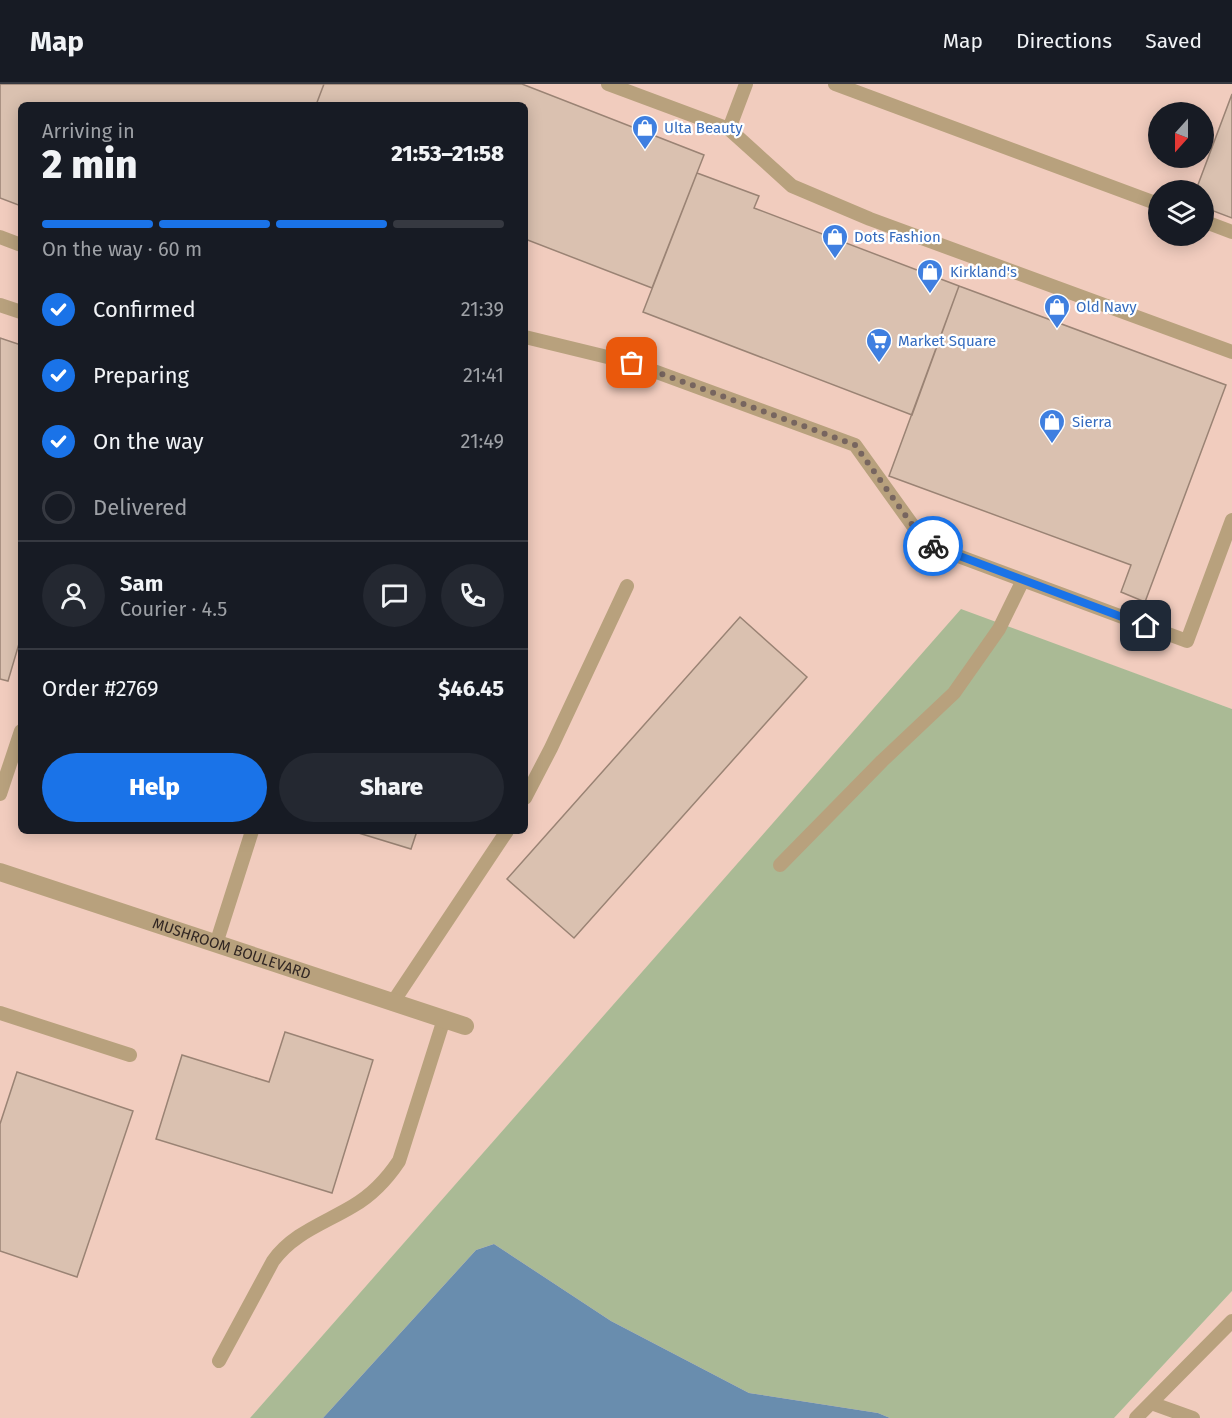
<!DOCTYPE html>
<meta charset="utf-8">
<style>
body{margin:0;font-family:"Fira Sans",sans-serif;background:#242831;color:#f1f3f6;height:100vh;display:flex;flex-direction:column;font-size:22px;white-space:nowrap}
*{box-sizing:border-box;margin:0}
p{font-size:20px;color:#9ea1a6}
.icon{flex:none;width:33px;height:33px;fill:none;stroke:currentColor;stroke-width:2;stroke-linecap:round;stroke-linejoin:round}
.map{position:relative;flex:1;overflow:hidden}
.details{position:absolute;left:18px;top:18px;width:510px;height:732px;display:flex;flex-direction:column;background:#171b24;border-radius:9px;box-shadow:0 3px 15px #0003}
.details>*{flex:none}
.needle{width:39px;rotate:201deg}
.fabs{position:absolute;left:1148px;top:18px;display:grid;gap:12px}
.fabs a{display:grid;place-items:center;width:66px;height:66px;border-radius:50%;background:#171b24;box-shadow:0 3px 15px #0003;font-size:30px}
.pin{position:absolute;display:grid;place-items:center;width:51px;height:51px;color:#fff;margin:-26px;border-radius:12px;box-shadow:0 3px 9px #0006}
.courier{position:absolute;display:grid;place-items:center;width:60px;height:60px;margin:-30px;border:4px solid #1a73e8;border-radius:50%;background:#fff;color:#222;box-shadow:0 2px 8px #0007}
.overview em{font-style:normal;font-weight:800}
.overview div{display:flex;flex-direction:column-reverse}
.overview{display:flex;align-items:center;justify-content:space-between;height:102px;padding:0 24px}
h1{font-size:39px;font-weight:800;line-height:45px}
.bar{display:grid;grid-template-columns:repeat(4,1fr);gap:9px 6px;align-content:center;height:72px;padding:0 24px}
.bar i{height:8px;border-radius:4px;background:#363941}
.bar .on{background:#1a73e8}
.bar p{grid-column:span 4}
.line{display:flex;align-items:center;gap:15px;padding:0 24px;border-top:2px solid #363941}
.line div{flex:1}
.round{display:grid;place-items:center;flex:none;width:63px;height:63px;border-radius:32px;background:#242831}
ol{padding:0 24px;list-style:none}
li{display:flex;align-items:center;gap:18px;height:66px}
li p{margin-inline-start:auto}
li .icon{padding:6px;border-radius:50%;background:#1a73e8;color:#fff;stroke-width:4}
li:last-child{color:#9ea1a6}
li i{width:33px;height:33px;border:3px solid #363941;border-radius:50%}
.primary-button{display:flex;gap:12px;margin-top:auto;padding:12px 24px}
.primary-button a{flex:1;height:69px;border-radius:36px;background:#1a73e8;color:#fff;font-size:24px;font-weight:800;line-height:69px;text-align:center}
.primary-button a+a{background:#242831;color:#f1f3f6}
header{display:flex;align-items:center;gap:36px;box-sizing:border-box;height:84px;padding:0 30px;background:#171b24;border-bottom:2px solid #363941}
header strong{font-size:28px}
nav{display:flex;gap:33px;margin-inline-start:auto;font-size:21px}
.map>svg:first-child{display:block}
</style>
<header>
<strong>Map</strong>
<nav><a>Map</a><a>Directions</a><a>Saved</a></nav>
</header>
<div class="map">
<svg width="1232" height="1334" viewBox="0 0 1232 1334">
<rect width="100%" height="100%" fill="#f6d9ce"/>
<path fill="#f1ccbe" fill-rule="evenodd" d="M 0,0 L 1232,0 L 1232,625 L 961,526 L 250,1334 L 0,1334 ZM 21,21 L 525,21 L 525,747 L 21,747 ZM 1158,28 L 1203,28 L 1203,74 L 1158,74 ZM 1158,106 L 1203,106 L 1203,152 L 1158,152 Z
M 1232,1207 L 1232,1334 L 1114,1334 Z"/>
<path fill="#aaba95" d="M 961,525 L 1232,625 L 1232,1207 L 1114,1334 L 890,1334 L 878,1329 L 749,1309 L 611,1237 L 494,1160 L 476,1166 L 323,1334 L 250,1334 Z"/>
<path fill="#698dae" d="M 494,1160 L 611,1237 L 749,1309 L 878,1329 L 890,1334 L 323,1334 L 476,1166 Z"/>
<path fill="#dac1b0" stroke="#9a8374" stroke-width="1.5" d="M 0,0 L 324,0 L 316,21 L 21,21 L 21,122 L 0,114 Z
M 324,0 L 522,0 L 704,71 L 652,204 L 525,155 L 525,21 L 316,21 Z
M 1232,10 L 1232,134 L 1203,123 L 1203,106 L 1196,106 Z
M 697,89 L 759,112 L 754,124 L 959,202 L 912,331 L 643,228 Z
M 959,202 L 1226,301 L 1145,518 L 1121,508 L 1131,481 L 889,392 Z
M 0,254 L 21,261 L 21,553 L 8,597 L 0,595 Z
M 740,533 L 807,593 L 574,854 L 507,795 Z
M 352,747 L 417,747 L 411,765 Z
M 285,948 L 373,976 L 332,1109 L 156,1055 L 182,971 L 269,998 Z
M 17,988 L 133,1027 L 77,1193 L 0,1167 L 0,1040 Z"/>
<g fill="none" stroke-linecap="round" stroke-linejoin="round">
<path stroke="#b8a17d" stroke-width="14" d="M 608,0 L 729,45 L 792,102 L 870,135 L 1232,268
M 835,0 L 1158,120
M 729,45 L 746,0
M 1203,137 L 1232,148
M 0,153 L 21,161
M 0,221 L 21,228
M 525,253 L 632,279 L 855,361 L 926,460 L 1187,557 L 1232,436
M 0,710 L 21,647
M 525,714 L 551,664 L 627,502
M 780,781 L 882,677 L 954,609 L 999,545 L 1023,496
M 216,860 L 252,747
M 393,918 L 507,747
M 0,929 L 130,971
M 219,1277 L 273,1177 C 293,1149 325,1139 353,1122 C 372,1111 387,1095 399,1077 L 444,935
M 1151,1319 L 1193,1334
M 1136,1334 L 1232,1237"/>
<path stroke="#b8a17d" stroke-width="18" id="s1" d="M 0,788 L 465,942"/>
</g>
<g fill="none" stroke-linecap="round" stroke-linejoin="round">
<path stroke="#77655f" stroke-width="6" stroke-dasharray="0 10.8" d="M 632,279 L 855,361 L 926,460 L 933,462"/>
<path stroke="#1a73e8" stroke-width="8" d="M 933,462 L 1146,542"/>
</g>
<defs>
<symbol id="shop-pin" viewBox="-11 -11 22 30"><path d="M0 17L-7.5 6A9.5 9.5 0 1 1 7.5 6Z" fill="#3f7fe0" stroke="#fff"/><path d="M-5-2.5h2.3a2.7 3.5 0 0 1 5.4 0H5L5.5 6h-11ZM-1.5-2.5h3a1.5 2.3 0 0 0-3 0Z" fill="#fff"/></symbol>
<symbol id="supermarket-pin" viewBox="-11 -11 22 30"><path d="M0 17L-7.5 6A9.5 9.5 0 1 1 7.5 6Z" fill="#3f7fe0" stroke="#fff"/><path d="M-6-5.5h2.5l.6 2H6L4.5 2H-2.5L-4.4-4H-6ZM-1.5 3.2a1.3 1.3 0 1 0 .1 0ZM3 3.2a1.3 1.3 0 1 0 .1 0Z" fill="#fff"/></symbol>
</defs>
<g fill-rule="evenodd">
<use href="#shop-pin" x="630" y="29" width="30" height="40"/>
<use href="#shop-pin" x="820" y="138" width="30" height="40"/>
<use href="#shop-pin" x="915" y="173" width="30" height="40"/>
<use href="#shop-pin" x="1042" y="208" width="30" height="40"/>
<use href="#supermarket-pin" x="864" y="242" width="30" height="40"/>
<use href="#shop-pin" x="1037" y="323" width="30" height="40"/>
</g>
<g text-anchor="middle" stroke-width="4.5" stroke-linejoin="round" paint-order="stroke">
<g font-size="15" fill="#366cbe" stroke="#fff" text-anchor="start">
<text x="664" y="49">Ulta Beauty</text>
<text x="854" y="158">Dots Fashion</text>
<text x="950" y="193">Kirkland's</text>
<text x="1076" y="228">Old Navy</text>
<text x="898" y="262">Market Square</text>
<text x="1072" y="343">Sierra</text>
</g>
<g font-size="15" fill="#322723" stroke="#fff">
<text dy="5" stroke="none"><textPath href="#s1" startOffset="244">MUSHROOM BOULEVARD</textPath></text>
</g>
</g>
</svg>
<div class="fabs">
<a><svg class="needle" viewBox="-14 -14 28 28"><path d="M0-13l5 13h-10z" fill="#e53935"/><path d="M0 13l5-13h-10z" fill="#9ea1a6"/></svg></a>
<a><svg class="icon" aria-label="layers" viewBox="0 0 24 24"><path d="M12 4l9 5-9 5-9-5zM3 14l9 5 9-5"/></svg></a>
</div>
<div class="pin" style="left:632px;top:279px;background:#ea580c"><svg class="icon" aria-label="bag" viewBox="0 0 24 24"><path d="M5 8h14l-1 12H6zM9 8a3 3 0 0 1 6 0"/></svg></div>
<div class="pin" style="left:1146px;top:542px;background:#1f2937"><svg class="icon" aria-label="home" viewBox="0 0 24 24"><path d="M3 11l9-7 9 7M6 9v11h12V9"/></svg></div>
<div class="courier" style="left:933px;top:462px"><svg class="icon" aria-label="bike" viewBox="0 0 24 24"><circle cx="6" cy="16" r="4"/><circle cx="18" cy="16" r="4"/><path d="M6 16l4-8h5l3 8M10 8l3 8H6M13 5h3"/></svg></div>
<section class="details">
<div class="overview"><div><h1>2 min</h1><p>Arriving in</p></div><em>21:53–21:58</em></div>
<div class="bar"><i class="on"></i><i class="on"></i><i class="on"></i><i></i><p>On the way · 60 m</p></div>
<ol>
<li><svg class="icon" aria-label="check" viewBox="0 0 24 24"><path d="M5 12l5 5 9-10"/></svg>Confirmed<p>21:39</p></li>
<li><svg class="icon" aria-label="check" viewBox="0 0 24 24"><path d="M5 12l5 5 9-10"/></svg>Preparing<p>21:41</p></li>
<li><svg class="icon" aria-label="check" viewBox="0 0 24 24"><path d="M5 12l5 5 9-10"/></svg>On the way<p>21:49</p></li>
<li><i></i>Delivered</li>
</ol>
<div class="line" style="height:108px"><a class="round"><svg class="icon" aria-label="person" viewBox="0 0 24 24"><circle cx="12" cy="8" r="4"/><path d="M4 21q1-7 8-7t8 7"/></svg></a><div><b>Sam</b><p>Courier · 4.5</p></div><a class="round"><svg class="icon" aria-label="chat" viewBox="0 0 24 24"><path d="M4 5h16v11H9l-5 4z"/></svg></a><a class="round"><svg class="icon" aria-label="phone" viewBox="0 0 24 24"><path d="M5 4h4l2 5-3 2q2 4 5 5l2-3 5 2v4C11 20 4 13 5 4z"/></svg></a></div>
<div class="line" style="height:78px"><div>Order #2769</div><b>$46.45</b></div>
<div class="primary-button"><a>Help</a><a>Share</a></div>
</section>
</div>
